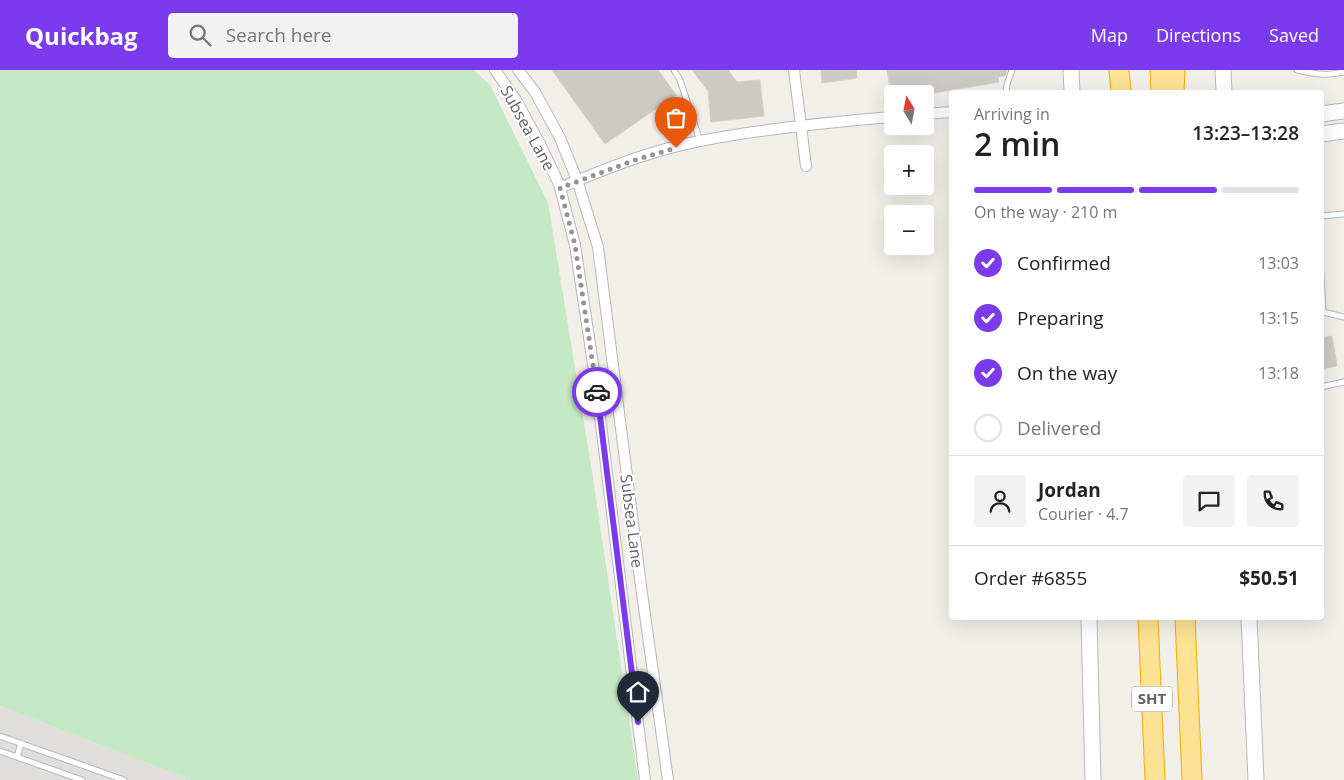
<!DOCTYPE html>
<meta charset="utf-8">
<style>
body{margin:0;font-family:"Open Sans",sans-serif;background:#f2f2f2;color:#222;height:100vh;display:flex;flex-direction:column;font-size:19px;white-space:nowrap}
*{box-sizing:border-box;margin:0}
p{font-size:16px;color:#767676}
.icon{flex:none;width:28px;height:28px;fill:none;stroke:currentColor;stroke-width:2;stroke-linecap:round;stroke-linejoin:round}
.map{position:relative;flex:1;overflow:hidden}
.panel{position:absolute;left:949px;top:20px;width:375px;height:530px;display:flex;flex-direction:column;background:#fff;border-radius:5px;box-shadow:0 5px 20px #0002}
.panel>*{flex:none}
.needle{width:32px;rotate:350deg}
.tools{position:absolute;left:884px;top:15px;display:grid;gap:10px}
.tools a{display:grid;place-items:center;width:50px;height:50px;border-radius:5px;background:#fff;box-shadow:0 5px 20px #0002;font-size:25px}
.pin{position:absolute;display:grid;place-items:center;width:42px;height:42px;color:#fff;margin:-51px -21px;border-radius:50% 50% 50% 0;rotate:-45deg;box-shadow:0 0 5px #0007}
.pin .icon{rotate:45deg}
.courier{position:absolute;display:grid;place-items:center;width:50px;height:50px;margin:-25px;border:4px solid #7c3aed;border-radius:50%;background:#fff;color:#222;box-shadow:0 1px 6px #0007}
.overview em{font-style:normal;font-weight:600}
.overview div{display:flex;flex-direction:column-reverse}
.overview{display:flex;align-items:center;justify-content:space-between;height:85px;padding:0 25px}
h1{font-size:32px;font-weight:600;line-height:38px}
.bar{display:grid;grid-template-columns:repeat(4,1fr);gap:8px 5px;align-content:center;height:60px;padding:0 25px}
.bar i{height:6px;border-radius:4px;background:#e0e0e0}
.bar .on{background:#7c3aed}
.bar p{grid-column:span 4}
.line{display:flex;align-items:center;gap:12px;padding:0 25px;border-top:1px solid #e0e0e0}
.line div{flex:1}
.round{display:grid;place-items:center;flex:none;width:52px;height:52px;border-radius:5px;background:#f2f2f2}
ol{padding:0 25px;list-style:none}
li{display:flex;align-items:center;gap:15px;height:55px}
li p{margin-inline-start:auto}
li .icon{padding:5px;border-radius:50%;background:#7c3aed;color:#fff;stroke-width:4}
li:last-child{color:#767676}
li i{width:28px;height:28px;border:2px solid #e0e0e0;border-radius:50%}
header{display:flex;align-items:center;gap:30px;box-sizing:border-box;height:70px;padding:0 25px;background:#7c3aed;color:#fff}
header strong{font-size:24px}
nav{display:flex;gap:28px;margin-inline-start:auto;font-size:18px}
.search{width:350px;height:45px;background:#f2f2f2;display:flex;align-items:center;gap:12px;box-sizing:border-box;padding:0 18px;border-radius:5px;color:#767676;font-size:19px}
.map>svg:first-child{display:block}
</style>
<header>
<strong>Quickbag</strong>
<div class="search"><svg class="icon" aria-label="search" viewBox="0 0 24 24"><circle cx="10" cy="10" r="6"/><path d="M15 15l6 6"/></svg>Search here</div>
<nav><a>Map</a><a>Directions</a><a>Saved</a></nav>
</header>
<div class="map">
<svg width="1344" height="710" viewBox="0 0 1344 710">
<rect width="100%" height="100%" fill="#f1efe8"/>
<path fill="#e0deda" d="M 0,636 L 191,710 L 0,710 Z"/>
<path fill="#c5e8c5" d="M 0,0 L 474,0 L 490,15 L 548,133 L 591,395 L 638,710 L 191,710 L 0,636 Z"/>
<path fill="#cccac5" stroke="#d6d1c6" d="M 552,0 L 658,0 L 676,25 L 605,74 Z
M 692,0 L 728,0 L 737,12 L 760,10 L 764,46 L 711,52 L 708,21 Z
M 821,0 L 856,0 L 857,8 L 822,13 Z
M 887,0 L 1007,0 L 1005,6 L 998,7 L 999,12 L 927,24 L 891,24 Z
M 1332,266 L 1337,296 L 1321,299 L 1321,268 Z"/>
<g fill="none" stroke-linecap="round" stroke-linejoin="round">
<defs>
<path id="lane" d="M 674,0 L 680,10 L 700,71
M 1297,0 C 1314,4 1327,6 1344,2
M 1006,22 L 1007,14 L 1012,0
M 1321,146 L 1344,144
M 1321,204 L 1323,242 L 1344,247
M 1321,317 L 1344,312
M 0,666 L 124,710
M 0,681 L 82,710
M 17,687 L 21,673"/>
<path id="street" d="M 495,0 L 516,30 L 540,74 L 559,114 L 575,175 L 596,314 L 645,710
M 518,0 L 535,22 L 560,68 L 577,110 L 598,177 L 641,516 L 668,710
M 794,0 L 806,96
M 925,44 L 951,42
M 560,118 C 604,99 652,80 700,71 C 762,59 830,52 892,47"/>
<path id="secondary" d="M 1071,0 L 1072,22
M 1223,0 L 1224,22
M 1321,44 L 1344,41
M 1321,64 L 1344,61
M 1089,548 L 1093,710
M 1249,548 L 1256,710"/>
<path id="highway" d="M 1119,0 L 1121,22
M 1160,0 L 1161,22
M 1174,22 L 1175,0
M 1148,548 L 1155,710
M 1185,548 L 1192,710"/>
</defs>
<use href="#lane" stroke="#b5b8bc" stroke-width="7"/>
<use href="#street" stroke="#b5b8bc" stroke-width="12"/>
<use href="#secondary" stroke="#b6babf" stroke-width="17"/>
<use href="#highway" stroke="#f9ab00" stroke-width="21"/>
<use href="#lane" stroke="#fff" stroke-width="5"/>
<use href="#street" stroke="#fff" stroke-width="10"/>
<use href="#secondary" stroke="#fff" stroke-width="15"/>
<use href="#highway" stroke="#fde293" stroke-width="19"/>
</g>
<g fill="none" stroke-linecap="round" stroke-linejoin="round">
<path stroke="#929495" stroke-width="5" stroke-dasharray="0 9" d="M 597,322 L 575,175 L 560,118 L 635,90 L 676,78"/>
<path stroke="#7c3aed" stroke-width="6" d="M 597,322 L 638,652"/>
</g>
<g text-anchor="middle" stroke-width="4" stroke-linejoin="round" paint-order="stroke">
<rect fill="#fff" stroke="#8f9295" stroke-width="1" x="1132" y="616.5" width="40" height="25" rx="4"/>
<g font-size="15" font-weight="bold" fill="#5f6368">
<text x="1152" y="634">SHT</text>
</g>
<g font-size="16" fill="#5f6368" stroke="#fff">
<text transform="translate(528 58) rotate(61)" y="6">Subsea Lane</text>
<text transform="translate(632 451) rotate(83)" y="6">Subsea Lane</text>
</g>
</g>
</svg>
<div class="tools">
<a><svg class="needle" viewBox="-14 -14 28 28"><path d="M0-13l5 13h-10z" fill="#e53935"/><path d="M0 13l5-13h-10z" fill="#767676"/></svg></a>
<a>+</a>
<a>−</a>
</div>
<div class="pin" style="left:676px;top:78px;background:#ea580c"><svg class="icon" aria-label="bag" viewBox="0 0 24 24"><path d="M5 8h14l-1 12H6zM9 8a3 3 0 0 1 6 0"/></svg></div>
<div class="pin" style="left:638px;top:652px;background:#1f2937"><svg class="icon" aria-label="home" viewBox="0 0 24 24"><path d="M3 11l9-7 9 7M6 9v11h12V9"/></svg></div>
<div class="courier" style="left:597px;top:322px"><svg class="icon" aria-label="car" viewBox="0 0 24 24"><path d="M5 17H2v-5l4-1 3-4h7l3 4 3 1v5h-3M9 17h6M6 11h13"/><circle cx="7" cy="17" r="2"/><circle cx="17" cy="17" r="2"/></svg></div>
<section class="panel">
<div class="overview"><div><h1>2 min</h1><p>Arriving in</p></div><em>13:23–13:28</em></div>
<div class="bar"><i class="on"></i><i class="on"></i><i class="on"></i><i></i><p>On the way · 210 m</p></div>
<ol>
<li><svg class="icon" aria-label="check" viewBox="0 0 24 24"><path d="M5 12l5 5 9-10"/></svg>Confirmed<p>13:03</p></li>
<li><svg class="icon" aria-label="check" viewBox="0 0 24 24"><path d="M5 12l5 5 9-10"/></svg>Preparing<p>13:15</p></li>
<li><svg class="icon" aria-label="check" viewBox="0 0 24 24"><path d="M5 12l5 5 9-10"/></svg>On the way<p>13:18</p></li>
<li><i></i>Delivered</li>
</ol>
<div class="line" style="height:90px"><a class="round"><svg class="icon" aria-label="person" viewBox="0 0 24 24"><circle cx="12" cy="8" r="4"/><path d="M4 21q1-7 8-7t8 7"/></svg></a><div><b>Jordan</b><p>Courier · 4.7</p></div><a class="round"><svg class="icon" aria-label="chat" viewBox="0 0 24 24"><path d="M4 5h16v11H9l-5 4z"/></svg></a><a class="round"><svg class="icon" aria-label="phone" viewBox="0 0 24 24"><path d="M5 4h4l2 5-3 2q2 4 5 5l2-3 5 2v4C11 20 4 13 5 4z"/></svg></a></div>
<div class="line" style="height:65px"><div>Order #6855</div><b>$50.51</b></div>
</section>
</div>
